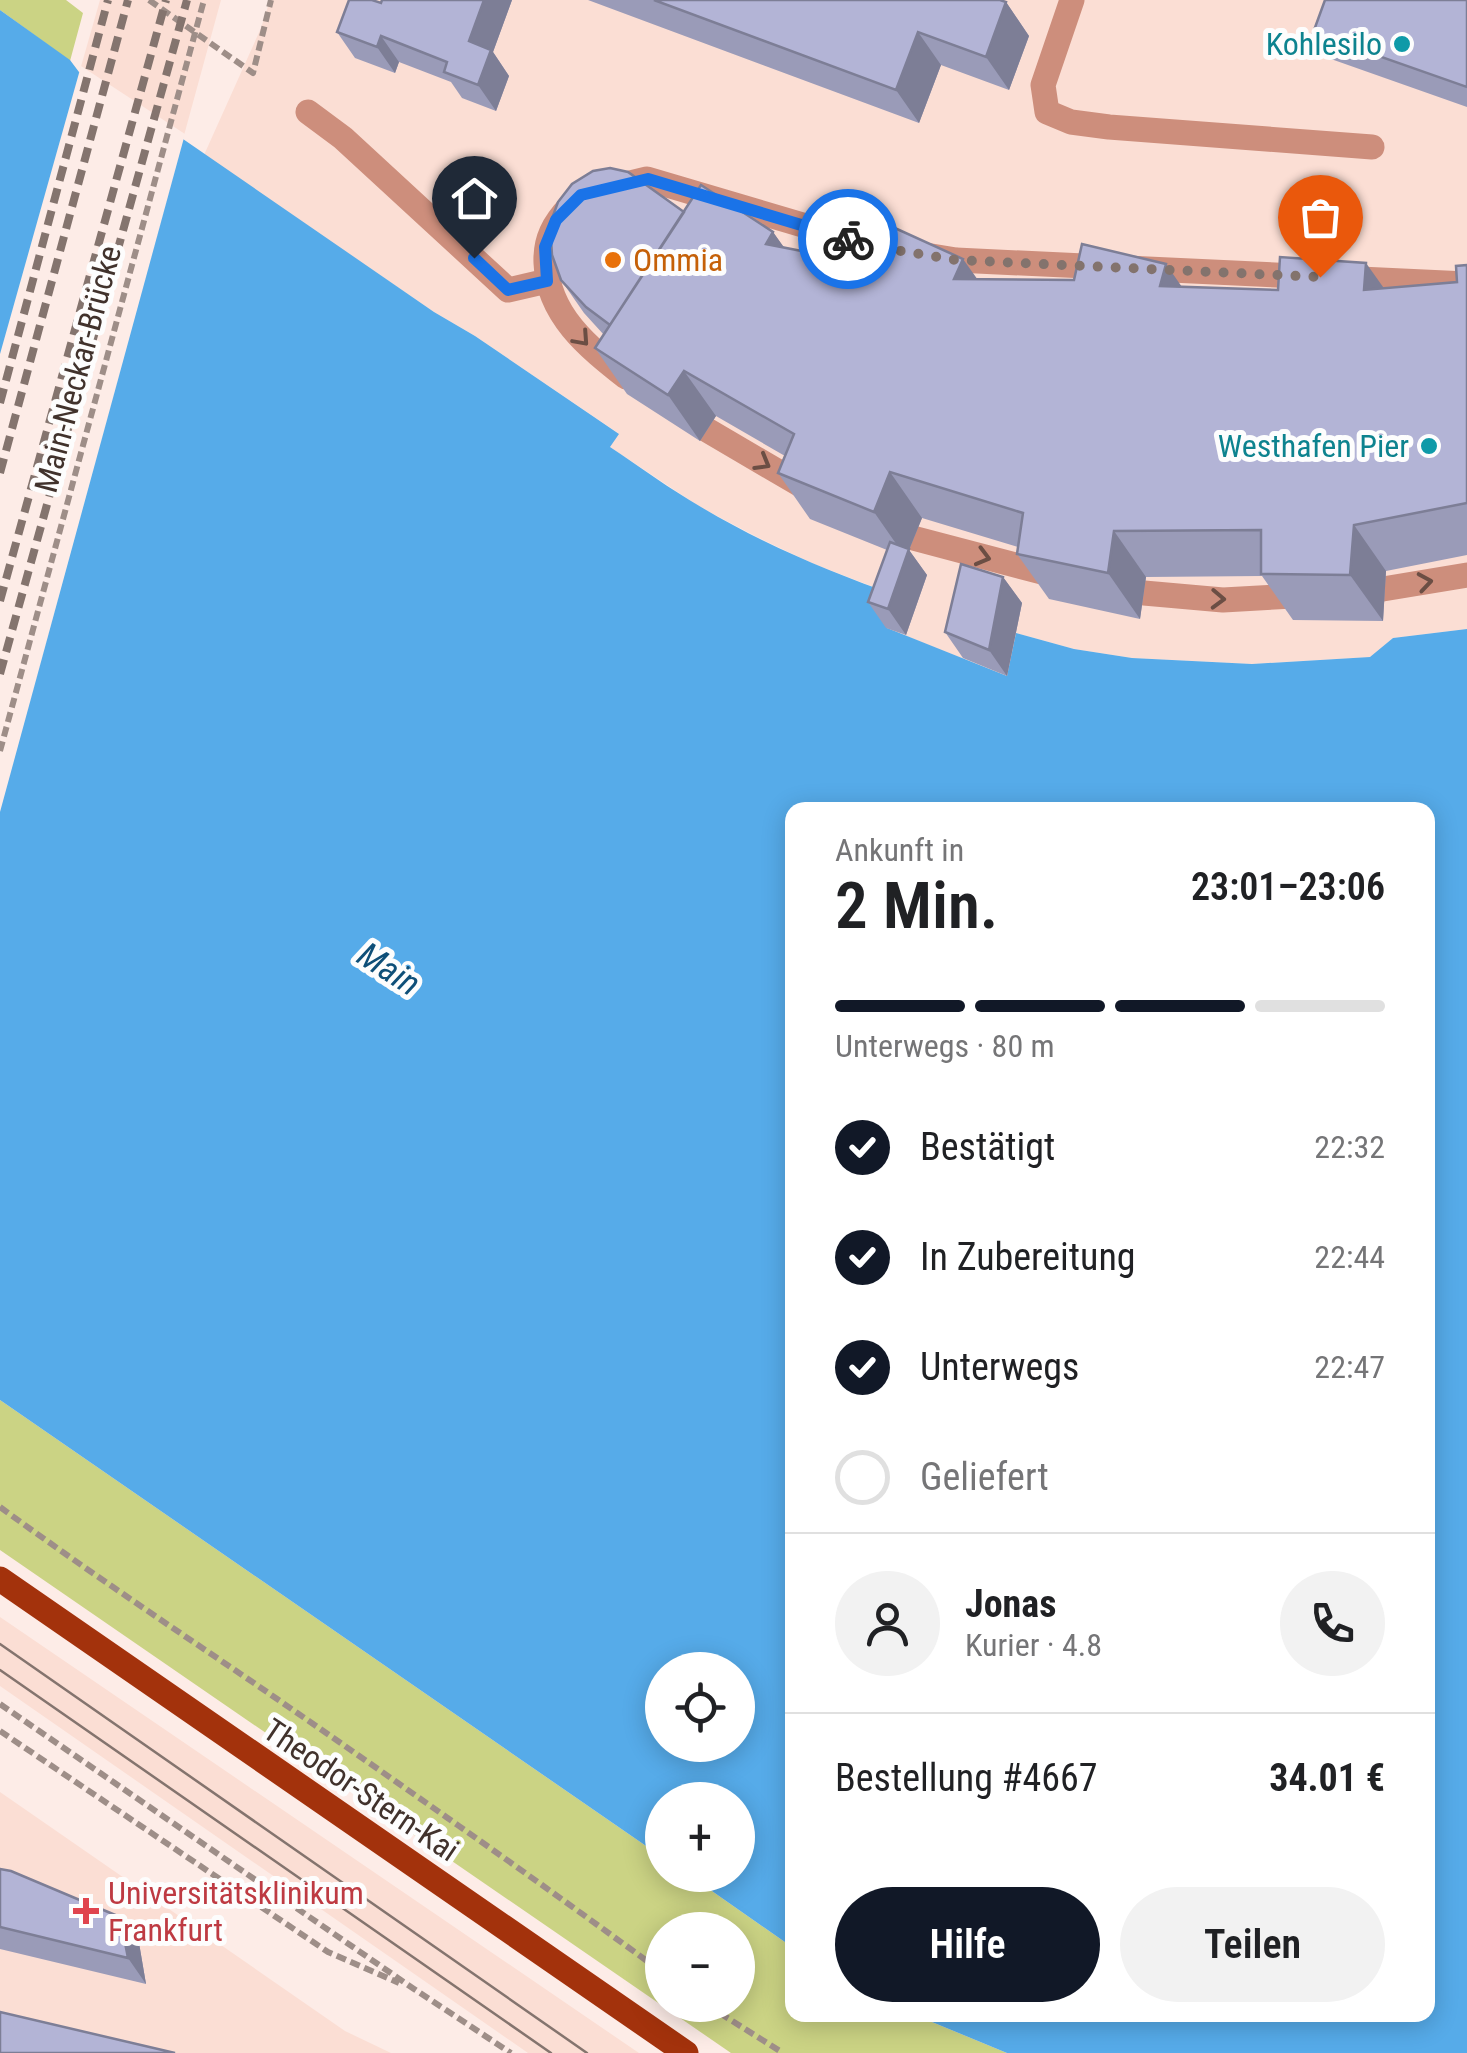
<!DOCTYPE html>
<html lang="de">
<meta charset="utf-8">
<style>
body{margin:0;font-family:"Roboto Condensed",sans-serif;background:#f2f2f2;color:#202124;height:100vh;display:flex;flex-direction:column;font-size:38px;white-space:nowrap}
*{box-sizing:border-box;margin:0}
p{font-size:32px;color:#757577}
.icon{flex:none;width:55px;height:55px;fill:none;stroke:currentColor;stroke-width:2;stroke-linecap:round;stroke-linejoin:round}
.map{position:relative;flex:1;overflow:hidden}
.sheet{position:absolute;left:785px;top:802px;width:650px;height:1220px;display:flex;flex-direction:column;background:#fff;border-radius:20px;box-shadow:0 5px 25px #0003}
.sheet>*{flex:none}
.tools{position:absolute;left:645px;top:1652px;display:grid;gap:20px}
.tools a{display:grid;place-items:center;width:110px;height:110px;border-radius:50%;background:#fff;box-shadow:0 5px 25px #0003;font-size:50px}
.pin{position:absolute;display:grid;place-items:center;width:85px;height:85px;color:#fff;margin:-102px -42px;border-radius:50% 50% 50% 0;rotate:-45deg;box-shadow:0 0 10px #0007}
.pin .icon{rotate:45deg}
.courier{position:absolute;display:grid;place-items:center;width:100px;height:100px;margin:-50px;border:8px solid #1a73e8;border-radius:50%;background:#fff;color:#222;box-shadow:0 2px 12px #0007}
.headline em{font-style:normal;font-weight:600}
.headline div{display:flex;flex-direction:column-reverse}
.headline{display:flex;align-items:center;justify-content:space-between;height:170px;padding:0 50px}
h1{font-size:65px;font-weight:600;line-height:75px}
.bar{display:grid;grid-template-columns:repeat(4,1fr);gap:15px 10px;align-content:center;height:120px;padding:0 50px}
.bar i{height:12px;border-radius:8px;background:#e0e0e0}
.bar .on{background:#111827}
.bar p{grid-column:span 4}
.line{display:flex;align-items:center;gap:25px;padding:0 50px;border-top:2px solid #e0e0e0}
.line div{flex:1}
.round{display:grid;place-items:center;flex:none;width:105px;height:105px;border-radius:52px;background:#f2f2f2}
ol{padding:0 50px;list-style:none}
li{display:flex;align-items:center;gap:30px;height:110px}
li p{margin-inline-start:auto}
li .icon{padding:10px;border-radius:50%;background:#111827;color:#fff;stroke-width:4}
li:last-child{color:#757577}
li i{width:55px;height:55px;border:5px solid #e0e0e0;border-radius:50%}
.primary-button{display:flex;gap:20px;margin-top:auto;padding:20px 50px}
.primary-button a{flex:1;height:115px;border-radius:60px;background:#111827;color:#fff;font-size:40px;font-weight:600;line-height:115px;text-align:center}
.primary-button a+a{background:#f2f2f2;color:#202124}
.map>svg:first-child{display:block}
</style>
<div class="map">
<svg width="1467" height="2053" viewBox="0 0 1467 2053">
<rect width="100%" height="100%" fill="#fdece7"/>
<path fill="#fbded4" d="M 100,0 L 221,0 L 183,139 L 76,84 Z
M 270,0 L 1467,0 L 1467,629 L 1393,638 L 1371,657 L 1252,664 L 1132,658 L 1074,649 L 1016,633 L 1007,676 L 886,628 L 897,596 L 814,564 L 759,538 L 700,507 L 610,447 L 618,433 L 475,336 L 434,312 L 204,155 L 261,28 Z
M 0,1617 L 639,2053 L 528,2053 L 0,1686 Z
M 0,1792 L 345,2031 L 391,2053 L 0,2053 Z"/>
<path fill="#cbd384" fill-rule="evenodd" d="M 0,0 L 66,0 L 83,13 L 70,61 L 0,10 Z
M 0,1400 L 662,1857 L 662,1875 L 689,1875 L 792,1947 L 792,2015 L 915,2015 L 1007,2053 L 731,2053 L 0,1550 ZM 662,1930 L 738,1930 L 738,2005 L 662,2005 Z"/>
<path fill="#56abe9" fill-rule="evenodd" d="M 0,10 L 70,60 L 79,72 L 183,139 L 434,312 L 475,336 L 619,434 L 610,447 C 640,467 670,489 701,507 C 763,544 830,572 898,596 L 887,628 L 1007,676 L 1016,633 L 1074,649 L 1132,658 L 1252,664 L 1370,657 L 1393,638 L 1467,629 L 1467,2053 L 1007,2053 L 915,2015 L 1428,2015 L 1428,810 L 792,810 L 792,1947 L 689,1875 L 738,1875 L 738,1800 L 662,1800 L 662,1857 L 0,1400 ZM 662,1670 L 738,1670 L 738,1745 L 662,1745 Z"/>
<path fill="#fdece7" d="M 81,66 L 185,134 L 0,812 L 0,354 Z"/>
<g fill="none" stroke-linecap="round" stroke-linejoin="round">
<path stroke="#9e8e88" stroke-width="6" stroke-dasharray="10 5" stroke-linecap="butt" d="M 149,0 L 253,73 L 271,0
M 0,1507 C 82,1567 167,1624 251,1681 C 389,1776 527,1873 662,1972
M 0,1704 L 414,1989 L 511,2053
M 0,1731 L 328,1952 L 399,1983
M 707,2005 L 783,2053"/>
<path stroke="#cd8e7c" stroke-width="25" d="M 1072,0 L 1043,85 L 1047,112 L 1071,122 L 1109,127 L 1372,147
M 308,112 L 343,138 L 508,290 L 547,281
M 610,188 L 647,179 L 877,247 L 956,260 L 1467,284
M 570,206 C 554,223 545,239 546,263 C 548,315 588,347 626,377
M 707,430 L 806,488
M 913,538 L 1053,575
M 1383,589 L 1467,575
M 1144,593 L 1223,600 L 1293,596"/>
<path stroke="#a3320c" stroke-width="25" d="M 0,1579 L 686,2053"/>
<path stroke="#84746e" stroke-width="2.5" d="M 0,1644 L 587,2053
M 0,1670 L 551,2053"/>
<path stroke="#84746e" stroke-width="8" stroke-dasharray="15 8" stroke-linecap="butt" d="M 0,403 L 108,0
M 0,473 L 128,0
M 0,601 L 166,0
M 0,674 L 187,0"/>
<path stroke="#9e8e88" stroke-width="6" stroke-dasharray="10 5" stroke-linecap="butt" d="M 0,751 L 204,0"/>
</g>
<path fill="#9a9bb8" d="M 382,0 L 512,0 L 493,52 L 509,76 L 496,111 L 462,98 L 451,82 L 399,62 L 395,73 L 355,58 L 337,32 L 381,3 Z
M 588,0 L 1000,0 L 1006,2 L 1029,36 L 1009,90 L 941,65 L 919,123 Z
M 1467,0 L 1467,107 L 1331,59 L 1313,33 Z
M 684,212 L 773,232 L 784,248 L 868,264 L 977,279 L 1278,290 L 1384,288 L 1457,282 L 1467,265 L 1467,555 L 1386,571 L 1383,621 L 1293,620 L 1262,576 L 1146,577 L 1140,619 L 1049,599 L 1017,554 L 1018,547 L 922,518 L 909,550 L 927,575 L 906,635 L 886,628 L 868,602 L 887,550 L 810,519 L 778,473 L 785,456 L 716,416 L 700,441 L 627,394 L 595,348 L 604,335 L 584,313 L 561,280 Z
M 1003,577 L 1022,603 L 1007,676 L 963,658 L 945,632 Z
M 0,1869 L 120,1917 L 139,1943 L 146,1984 L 0,1949 Z"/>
<path fill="#7d7e96" d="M 484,0 L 512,0 L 493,52 L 509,76 L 496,111 L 478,85 L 469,41 Z
M 1006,2 L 1029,36 L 1009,90 L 986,57 Z
M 918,32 L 941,65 L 919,123 L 896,90 Z
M 381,36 L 399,62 L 395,73 L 377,47 Z
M 773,232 L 806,278 L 766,244 Z
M 963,259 L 995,304 L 954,279 Z
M 1366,263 L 1398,308 L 1364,290 Z
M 1166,264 L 1198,310 L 1160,286 Z
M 684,371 L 716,416 L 700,441 L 668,395 Z
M 890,472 L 922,518 L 909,550 L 927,575 L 906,635 L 888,609 L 906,558 L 874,512 Z
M 1354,525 L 1386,571 L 1383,621 L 1350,575 Z
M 1114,531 L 1146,577 L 1140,619 L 1108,573 Z
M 1003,577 L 1022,603 L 1007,676 L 989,650 Z
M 120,1917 L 139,1943 L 146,1984 L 128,1958 Z"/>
<path fill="#b3b4d6" stroke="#7d7e96" stroke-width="2.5" d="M 349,0 L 372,0 L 381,3 L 382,0 L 484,0 L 469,41 L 491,50 L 478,85 L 444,72 L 447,62 L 381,36 L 377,47 L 337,32 Z
M 654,0 L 1000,0 L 1006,2 L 986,57 L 918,32 L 896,90 Z
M 1325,0 L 1467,0 L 1467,87 L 1313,33 Z
M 610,168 L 628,172 L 684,212 L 610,325 L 586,307 L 561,280 L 552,255 L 550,224 L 558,202 L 572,184 L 593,171 Z
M 701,185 L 773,232 L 766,244 L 868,264 L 886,224 L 963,259 L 954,279 L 1074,280 L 1082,244 L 1166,264 L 1160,286 L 1278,290 L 1280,257 L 1366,263 L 1364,290 L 1457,282 L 1456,266 L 1467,265 L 1467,503 L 1354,525 L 1350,575 L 1261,574 L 1261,530 L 1114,531 L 1108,573 L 1017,554 L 1023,513 L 890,472 L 874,512 L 778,473 L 794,434 L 684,371 L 668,395 L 595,348 Z
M 890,542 L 909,549 L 888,609 L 868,602 Z
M 961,564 L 1003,577 L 989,650 L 945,632 Z
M 0,1869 L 11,1871 L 120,1917 L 128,1958 L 0,1927 Z
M 0,2012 L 175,2053 L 0,2053 Z"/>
<defs><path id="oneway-chevron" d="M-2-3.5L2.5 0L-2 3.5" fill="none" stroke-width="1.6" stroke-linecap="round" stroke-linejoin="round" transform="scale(2.5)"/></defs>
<g stroke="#6b4e44">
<use href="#oneway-chevron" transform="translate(582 339) rotate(48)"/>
<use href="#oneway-chevron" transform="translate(763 463) rotate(30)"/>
<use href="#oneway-chevron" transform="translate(983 557) rotate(15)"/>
<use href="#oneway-chevron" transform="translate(1425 582) rotate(-9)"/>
<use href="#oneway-chevron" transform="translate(1218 599) rotate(2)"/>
</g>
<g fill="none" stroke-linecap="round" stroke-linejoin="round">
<path stroke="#83736d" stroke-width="10" stroke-dasharray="0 18" d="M 848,239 L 877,247 L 956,260 L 1320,277"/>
<path stroke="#1a73e8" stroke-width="12" d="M 474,258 L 508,290 L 547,281 L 545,247 L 556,220 L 581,195 L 648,179 L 848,239"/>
</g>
<g fill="#0f9aa8" stroke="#fdfdfd" stroke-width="4">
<circle cx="1402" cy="44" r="10"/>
<circle cx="1429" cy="446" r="10"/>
</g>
<circle fill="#e8710a" stroke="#fdfdfd" stroke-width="4" cx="613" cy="260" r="10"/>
<path fill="#e0444e" stroke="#fdfdfd" stroke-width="4" d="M81 1896h10v10h10v10h-10v10h-10v-10h-10v-10h10z"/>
<g text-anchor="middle" stroke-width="10" stroke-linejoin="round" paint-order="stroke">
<g font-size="32" fill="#0d838f" stroke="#fdfdfd" text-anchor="end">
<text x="1382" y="55">Kohlesilo</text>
<text x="1409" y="457">Westhafen Pier</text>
</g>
<g font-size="32" fill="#c56008" stroke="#fdfdfd" text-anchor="start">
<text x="633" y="271">Ommia</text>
</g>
<g font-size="32" fill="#41322c" stroke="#fdfdfd">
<text transform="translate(78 369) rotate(-75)" y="11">Main-Neckar-Brücke</text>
<text transform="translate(361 1790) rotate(34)" y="11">Theodor-Stern-Kai</text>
</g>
<g font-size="32" fill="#be3a42" stroke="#fdfdfd" text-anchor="start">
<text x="108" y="1904">Universitätsklinikum<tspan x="108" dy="37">Frankfurt</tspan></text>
</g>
<g font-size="35" font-style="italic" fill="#0e4f78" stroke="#fdfdfd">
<text transform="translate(389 969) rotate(33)" y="12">Main</text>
</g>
</g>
</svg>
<div class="tools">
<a><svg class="icon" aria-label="locate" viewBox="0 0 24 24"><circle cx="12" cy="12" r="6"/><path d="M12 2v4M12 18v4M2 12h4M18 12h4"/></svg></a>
<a>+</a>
<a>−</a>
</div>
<div class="pin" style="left:1320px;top:277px;background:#ea580c"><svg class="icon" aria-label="bag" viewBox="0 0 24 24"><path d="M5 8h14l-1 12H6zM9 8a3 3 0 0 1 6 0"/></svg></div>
<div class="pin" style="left:474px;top:258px;background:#1f2937"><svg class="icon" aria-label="home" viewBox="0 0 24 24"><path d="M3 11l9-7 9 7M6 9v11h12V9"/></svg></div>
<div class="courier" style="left:848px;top:239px"><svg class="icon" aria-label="bike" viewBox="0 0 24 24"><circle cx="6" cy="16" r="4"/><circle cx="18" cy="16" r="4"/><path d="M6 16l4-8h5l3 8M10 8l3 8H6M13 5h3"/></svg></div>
<section class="sheet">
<div class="headline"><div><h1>2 Min.</h1><p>Ankunft in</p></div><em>23:01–23:06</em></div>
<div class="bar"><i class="on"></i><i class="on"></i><i class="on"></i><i></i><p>Unterwegs · 80 m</p></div>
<ol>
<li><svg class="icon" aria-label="check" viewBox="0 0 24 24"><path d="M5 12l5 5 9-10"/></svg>Bestätigt<p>22:32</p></li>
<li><svg class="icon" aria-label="check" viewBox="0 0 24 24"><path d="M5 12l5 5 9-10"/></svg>In Zubereitung<p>22:44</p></li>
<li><svg class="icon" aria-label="check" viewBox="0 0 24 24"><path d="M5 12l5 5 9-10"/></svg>Unterwegs<p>22:47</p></li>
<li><i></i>Geliefert</li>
</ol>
<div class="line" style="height:180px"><a class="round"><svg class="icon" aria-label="person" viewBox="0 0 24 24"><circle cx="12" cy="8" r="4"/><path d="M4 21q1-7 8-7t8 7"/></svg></a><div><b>Jonas</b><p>Kurier · 4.8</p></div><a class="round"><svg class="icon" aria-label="phone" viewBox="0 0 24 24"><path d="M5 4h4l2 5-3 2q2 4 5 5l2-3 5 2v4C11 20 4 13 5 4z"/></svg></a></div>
<div class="line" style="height:130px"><div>Bestellung #4667</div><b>34.01 €</b></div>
<div class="primary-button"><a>Hilfe</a><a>Teilen</a></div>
</section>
</div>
